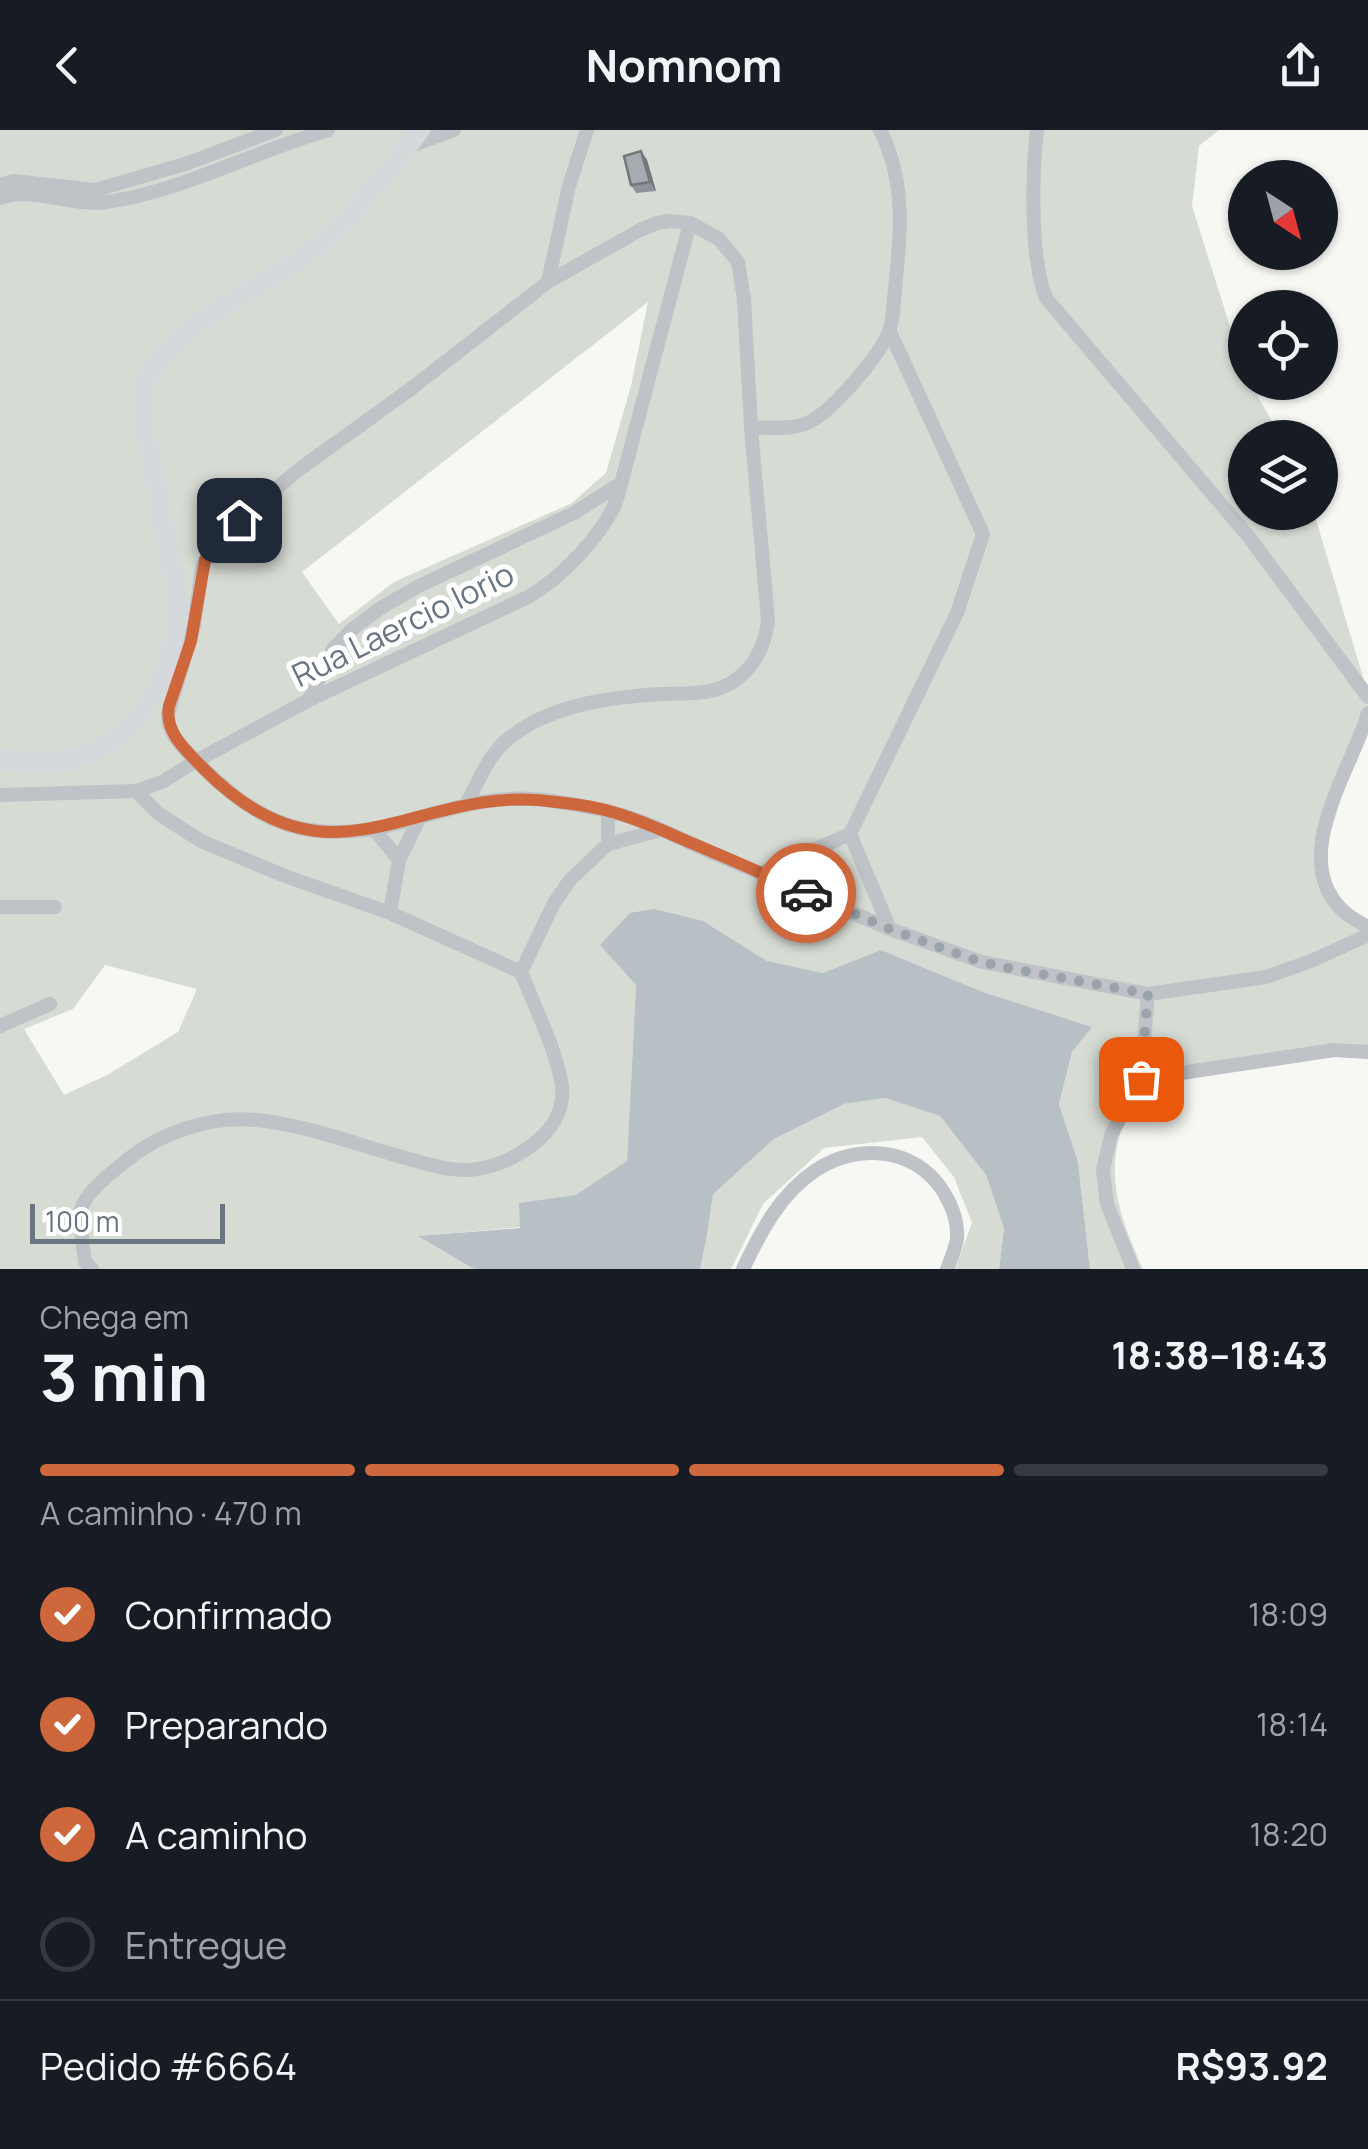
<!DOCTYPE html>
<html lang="pt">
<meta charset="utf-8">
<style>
body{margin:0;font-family:Manrope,sans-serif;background:#20242c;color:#f1f3f6;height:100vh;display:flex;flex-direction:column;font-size:38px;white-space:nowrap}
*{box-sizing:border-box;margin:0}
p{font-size:32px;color:#9ea1a6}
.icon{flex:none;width:55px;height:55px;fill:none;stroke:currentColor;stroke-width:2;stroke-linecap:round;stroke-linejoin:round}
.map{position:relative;height:1139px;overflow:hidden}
.side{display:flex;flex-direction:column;background:#171b24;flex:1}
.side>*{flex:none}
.needle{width:65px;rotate:144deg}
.buttons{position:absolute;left:1228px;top:30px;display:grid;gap:20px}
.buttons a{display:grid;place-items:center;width:110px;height:110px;border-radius:50%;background:#171b24;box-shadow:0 2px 8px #0004;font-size:50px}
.scale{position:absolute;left:30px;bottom:25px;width:195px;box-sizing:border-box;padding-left:10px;border:5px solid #697682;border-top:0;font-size:28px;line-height:35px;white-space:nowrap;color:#697682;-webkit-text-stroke:8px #fff;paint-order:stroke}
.pin{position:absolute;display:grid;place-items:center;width:85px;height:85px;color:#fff;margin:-42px;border-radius:20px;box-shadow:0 5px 15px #0006}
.courier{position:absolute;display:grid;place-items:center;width:100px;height:100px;margin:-50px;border:8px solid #cf673c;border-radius:50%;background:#fff;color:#222;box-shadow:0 2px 12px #0007}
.summary em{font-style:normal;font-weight:700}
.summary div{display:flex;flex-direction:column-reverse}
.summary{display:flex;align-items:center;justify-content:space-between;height:170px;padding:0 40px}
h1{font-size:65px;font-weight:700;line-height:75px}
.bar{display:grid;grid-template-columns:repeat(4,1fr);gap:15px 10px;align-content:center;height:120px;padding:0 40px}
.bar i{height:12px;border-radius:8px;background:#363941}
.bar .selected{background:#cf673c}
.bar p{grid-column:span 4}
.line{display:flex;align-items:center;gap:25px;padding:0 40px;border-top:2px solid #363941}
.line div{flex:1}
ol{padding:0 40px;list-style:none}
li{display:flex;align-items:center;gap:30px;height:110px}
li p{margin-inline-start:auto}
li .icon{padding:10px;border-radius:50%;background:#cf673c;color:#fff;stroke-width:4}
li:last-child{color:#9ea1a6}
li i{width:55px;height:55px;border:5px solid #363941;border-radius:50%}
header{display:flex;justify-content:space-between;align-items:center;height:130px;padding:0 40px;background:#171b24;font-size:45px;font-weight:700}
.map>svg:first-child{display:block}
</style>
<header><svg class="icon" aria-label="back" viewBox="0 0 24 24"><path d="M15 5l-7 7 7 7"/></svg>Nomnom<svg class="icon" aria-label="share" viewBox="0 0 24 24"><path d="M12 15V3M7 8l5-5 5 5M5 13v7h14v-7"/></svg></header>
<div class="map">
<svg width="1368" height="1139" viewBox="0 0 1368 1139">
<rect width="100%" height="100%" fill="#f7f7f4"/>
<path fill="#d6dbd4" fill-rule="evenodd" d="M 0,0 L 1219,0 L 1199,16 L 1192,76 L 1245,244 L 1245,252 L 1250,253 L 1281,307 L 1245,308 L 1245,382 L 1314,383 L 1368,564 L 1368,577 L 1321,734 L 1341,769 L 1368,794 L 1368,927 L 1291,927 L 1141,949 C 1135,967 1126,984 1121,1001 C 1105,1050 1123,1095 1143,1139 L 1090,1139 L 1078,1032 L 1059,974 L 1072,922 L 1091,897 L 983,862 L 881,820 L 824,843 L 767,832 L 703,791 L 636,855 L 627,1031 L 576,1066 L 519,1073 L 521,1097 L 420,1106 L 474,1139 L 0,1139 ZM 648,172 L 631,256 L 606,343 L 572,373 L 394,452 L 339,494 L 302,442 ZM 105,835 L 197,859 L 178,902 L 107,945 L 64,965 L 24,899 L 73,879 Z
M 885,968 L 940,986 L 986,1045 L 1004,1098 L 999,1139 L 955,1139 L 972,1093 L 954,1047 L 922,1007 L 824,1018 L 763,1074 L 731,1139 L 700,1139 L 706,1111 L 712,1064 L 774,1009 L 844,974 Z"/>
<path fill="#b7c0c5" d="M 654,779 L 703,791 L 767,831 L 823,843 L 881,820 L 983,862 L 1092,897 L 1072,922 L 1059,974 L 1078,1032 L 1090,1139 L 999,1139 L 1004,1098 L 986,1045 L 940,986 L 885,968 L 844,974 L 774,1009 L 713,1064 L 706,1111 L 700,1139 L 474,1139 L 418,1106 L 520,1098 L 519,1073 L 576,1065 L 627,1031 L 636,855 L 600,815 L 630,783 Z"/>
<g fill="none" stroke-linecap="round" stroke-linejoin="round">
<path stroke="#bfc2c6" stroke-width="14" d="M 1037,0 C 1032,44 1030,128 1046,168 L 1249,407 L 1368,567
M 408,17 L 454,0
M 0,55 L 13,51 L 96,60 L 188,33 L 276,0
M 0,68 C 35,56 72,77 107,72 C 185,60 253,22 328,0
M 690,93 L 617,369 C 604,404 560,449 528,467 L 309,570 L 196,631 C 260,696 310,716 400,693 C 432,684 463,674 496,670 C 532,665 567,673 602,680 C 639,687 674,706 708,721 C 769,747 829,773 890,799 L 850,704 L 761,743
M 548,152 L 569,56 L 587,0
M 309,570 L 333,519 L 351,500 L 382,477 L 419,456 L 574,383 L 620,354
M 1368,583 C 1352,639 1288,727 1342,780 C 1349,787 1359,792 1368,797
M 136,661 L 159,684 L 201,711 L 285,746 L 390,783 L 399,730
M 0,665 L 136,661 L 162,652 L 196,631 C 183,617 167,604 168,584 L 194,496 L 202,437 L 209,423 L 239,390 L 297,341 L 412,258 L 548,152 L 640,100 L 657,93 L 670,91 L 690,93 L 719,109 L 738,132 L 744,169 L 751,298 C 768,297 789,300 805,294 C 830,285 877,228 888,204 C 894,192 893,173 895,159 C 901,104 906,51 880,0
M 466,674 C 478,653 488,625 508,609 C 549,575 610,567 662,564 C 681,563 705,565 723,557 C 751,545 765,518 768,490 L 751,298
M 608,681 L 608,714
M 374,699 L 399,730 L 420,687
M 850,704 L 957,483 L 983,404 L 890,202
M 0,777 L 55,777
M 890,799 L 982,832 L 1148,864 L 1141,949 L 1111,1005 L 1103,1040 L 1107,1074 L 1133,1139
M 521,842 L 554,773 L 570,750 L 608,714 L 661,700
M 1148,864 L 1266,847 L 1311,831 L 1368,805
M 0,896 L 50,874
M 1141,949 L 1334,920 L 1368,922
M 92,1139 L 85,1132 C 84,1120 78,1090 81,1079 C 87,1061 112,1042 127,1030 C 161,1002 211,986 255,990 C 303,994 355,1014 402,1027 C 424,1033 446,1041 469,1040 C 492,1038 514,1029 532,1015 C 551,1001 564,981 562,957 C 559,926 533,873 521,842 L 390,783
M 743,1139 C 761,1101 780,1064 816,1040 C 862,1010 925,1019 949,1072 C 955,1084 958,1096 957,1109 C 955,1120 951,1129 947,1139"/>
<path stroke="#d5d9dc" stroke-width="20" d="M 0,628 C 52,638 87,634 127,598 C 159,568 178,517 177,474 C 177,459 172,443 170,429 C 164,394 157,359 150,324 C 145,300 137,272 148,249 C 175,191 265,158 314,119 C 350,90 392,37 420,0"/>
</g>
<path fill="#8d9398" d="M 641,21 L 647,30 L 656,61 L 636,63 L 631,55 Z"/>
<path fill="#73787c" d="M 641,21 L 647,30 L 656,61 L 650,52 Z"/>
<path fill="#a4abb1" stroke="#73787c" stroke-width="2.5" d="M 641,21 L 650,52 L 631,55 L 624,26 Z"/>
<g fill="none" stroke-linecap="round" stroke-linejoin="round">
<path stroke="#9ba3aa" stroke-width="10" stroke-dasharray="0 18" d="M 806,763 L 890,799 L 969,828 L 998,836 L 1148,864 L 1141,949"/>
<path stroke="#cf673c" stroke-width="12" d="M 239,390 L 205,430 L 191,511 L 169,576 C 164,603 187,621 204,639 C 335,771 415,651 556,672 C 576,674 597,677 616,683 C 643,691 668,703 694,714 C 731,730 769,746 806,763"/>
</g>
<g text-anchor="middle" stroke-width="10" stroke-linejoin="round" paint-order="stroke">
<g font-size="32" fill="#697682" stroke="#fff">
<text transform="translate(403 495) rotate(-26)" y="11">Rua Laercio Iorio</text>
</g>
</g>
</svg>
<div class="buttons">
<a><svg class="needle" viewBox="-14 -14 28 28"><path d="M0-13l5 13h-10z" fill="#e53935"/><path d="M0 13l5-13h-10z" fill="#9ea1a6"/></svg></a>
<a><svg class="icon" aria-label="locate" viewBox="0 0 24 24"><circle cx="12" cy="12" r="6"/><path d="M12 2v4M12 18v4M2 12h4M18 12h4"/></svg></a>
<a><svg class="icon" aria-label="layers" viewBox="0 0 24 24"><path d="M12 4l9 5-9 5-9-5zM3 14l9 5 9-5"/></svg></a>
</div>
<div class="scale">100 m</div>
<div class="pin" style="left:1141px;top:949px;background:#ea580c"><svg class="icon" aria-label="bag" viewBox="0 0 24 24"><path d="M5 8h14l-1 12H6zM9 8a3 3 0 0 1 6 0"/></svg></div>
<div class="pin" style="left:239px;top:390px;background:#1f2937"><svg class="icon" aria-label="home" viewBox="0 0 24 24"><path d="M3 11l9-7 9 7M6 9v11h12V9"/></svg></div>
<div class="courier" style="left:806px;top:763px"><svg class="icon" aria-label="car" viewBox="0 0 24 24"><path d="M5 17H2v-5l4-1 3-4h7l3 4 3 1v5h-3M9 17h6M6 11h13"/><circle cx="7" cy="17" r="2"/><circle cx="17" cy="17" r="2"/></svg></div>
</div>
<section class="side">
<div class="summary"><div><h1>3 min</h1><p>Chega em</p></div><em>18:38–18:43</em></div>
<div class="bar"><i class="selected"></i><i class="selected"></i><i class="selected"></i><i></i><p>A caminho · 470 m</p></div>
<ol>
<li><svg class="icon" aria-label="check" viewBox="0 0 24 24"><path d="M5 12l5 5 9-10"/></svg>Confirmado<p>18:09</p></li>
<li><svg class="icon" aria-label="check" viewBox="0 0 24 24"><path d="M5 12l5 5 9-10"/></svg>Preparando<p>18:14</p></li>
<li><svg class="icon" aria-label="check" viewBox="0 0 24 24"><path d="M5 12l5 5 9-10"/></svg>A caminho<p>18:20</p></li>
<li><i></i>Entregue</li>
</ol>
<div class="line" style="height:130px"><div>Pedido #6664</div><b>R$93.92</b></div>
</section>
